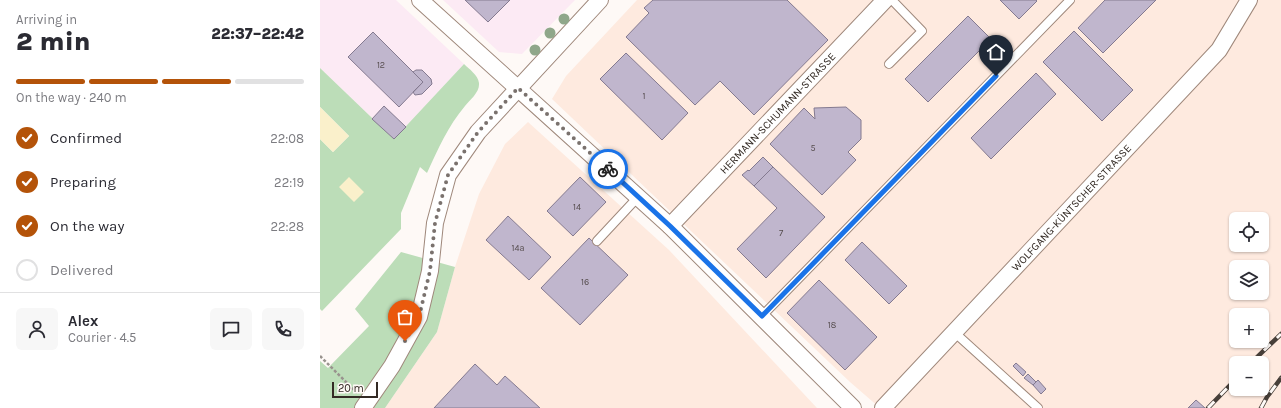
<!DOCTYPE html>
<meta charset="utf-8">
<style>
body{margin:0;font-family:Karla,sans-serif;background:#f7f7f7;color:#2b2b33;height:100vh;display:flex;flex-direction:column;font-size:15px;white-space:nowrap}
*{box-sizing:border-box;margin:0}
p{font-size:13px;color:#7c7c81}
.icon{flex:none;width:22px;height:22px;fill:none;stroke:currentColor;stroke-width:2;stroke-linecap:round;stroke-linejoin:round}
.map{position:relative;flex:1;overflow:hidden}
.drawer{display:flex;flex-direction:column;background:#fff;width:320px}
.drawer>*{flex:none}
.buttons{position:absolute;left:909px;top:212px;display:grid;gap:8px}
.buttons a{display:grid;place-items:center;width:40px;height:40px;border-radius:6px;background:#fff;box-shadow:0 1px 3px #0004;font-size:20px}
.scale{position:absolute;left:12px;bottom:10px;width:46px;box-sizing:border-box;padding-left:4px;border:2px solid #332a24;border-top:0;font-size:11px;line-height:14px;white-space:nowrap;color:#332a24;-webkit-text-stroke:3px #fef9f6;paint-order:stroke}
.pin{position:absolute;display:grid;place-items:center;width:34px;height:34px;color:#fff;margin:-41px -17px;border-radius:50% 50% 50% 0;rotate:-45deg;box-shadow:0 0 4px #0007}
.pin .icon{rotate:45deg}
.courier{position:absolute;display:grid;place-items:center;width:40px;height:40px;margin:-20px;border:3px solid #1a73e8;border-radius:50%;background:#fff;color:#222;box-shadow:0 1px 5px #0007}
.head em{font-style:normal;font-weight:800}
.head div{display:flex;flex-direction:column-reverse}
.head{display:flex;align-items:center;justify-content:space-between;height:68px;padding:0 16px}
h1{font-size:26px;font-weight:800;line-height:30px}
.bar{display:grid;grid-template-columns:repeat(4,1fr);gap:6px 4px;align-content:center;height:48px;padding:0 16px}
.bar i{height:5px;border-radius:3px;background:#e1e1e2}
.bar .selected{background:#b45309}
.bar p{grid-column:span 4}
.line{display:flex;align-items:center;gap:10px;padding:0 16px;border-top:1px solid #e1e1e2}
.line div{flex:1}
.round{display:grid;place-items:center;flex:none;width:42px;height:42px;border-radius:6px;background:#f7f7f7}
ol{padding:0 16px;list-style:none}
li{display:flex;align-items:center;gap:12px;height:44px}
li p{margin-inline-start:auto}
li .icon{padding:4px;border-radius:50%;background:#b45309;color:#fff;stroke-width:4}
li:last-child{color:#7c7c81}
li i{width:22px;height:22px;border:2px solid #e1e1e2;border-radius:50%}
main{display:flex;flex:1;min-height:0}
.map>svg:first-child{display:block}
</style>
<main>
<section class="drawer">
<div class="head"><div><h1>2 min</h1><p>Arriving in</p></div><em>22:37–22:42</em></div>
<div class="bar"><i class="selected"></i><i class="selected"></i><i class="selected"></i><i></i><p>On the way · 240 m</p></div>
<ol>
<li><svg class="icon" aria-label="check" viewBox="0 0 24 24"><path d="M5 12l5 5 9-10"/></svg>Confirmed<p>22:08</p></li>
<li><svg class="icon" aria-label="check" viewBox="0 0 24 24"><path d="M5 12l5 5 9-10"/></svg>Preparing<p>22:19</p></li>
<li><svg class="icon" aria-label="check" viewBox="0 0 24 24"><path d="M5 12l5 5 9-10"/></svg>On the way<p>22:28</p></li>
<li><i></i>Delivered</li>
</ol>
<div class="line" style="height:72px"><a class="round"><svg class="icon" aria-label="person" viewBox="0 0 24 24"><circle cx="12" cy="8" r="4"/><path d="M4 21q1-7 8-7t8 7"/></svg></a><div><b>Alex</b><p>Courier · 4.5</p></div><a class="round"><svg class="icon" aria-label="chat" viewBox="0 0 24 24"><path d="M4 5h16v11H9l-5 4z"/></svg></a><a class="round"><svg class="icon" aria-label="phone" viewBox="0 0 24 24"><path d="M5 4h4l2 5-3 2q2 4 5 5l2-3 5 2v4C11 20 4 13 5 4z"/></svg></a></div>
</section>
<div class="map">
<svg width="961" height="408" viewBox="0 0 961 408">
<rect width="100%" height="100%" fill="#fef9f6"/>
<path fill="#fceaf4" d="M 0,0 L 76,0 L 144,64 L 74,139 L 0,68 Z
M 123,0 L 255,0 L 202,54 L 179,52 Z"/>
<path fill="#feeadf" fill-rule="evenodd" d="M 317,0 L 961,0 L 961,408 L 560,408 L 530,382 L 232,99 L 246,76 ZM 916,219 L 942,219 L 942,245 L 916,245 ZM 916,267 L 942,267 L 942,293 L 916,293 ZM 916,315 L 942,315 L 942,341 L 916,341 ZM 916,363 L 942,363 L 942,389 L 916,389 Z
M 208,122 L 349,250 L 497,408 L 65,408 L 117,332 L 135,267 L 159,194 L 185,144 Z"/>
<path fill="#bcddb8" d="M 144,64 C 149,69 158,75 159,83 C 160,92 150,100 145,106 C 128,126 118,149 107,173 L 100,167 L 81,213 L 81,229 L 2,311 L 0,309 L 0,139 L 13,152 L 29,136 L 0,107 L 0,68 L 74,139 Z
M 81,252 L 135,267 L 117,332 L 65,408 L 0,408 L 0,361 L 8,368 L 49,326 L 35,309 Z"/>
<path fill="#faf0cb" d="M 0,107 L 29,136 L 13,152 L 0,139 Z
M 29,177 L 44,192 L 34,202 L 19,187 Z"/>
<path fill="#c0b6cd" stroke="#847a90" d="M 145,0 L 190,0 L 168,22 Z
M 333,0 L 467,0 L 508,40 L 434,115 L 400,81 L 375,105 L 306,37 L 329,13 L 324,8 Z
M 680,0 L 716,0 L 717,1 L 699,19 Z
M 785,0 L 836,0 L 783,53 L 758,28 Z
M 648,16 L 671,39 L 608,102 L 585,79 Z
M 754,31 L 813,90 L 782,121 L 723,62 Z
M 53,32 L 103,82 L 79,107 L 28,57 Z
M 306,53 L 368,113 L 342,140 L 280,79 Z
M 96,70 L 102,70 L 111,79 L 112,84 L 102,94 L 95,95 L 93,92 L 103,82 L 93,72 Z
M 716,73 L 736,94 L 671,159 L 651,138 Z
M 64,106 L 86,127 L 74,139 L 52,119 Z
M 526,107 L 541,120 L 541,139 L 528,152 L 536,160 L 502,195 L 450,144 L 484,108 L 495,119 L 494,108 Z
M 443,157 L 453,167 L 434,186 L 422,175 L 428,170 L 429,171 Z
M 453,167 L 505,217 L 446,278 L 417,249 L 457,208 L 434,186 Z
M 260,177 L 286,202 L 253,236 L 227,211 Z
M 188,216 L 231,257 L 209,280 L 166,240 Z
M 269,238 L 308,275 L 260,325 L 221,288 Z
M 542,242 L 587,286 L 569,304 L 525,260 Z
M 499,280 L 557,337 L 525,370 L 467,313 Z
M 696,363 L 706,372 L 703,376 L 693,366 Z
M 155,364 L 177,385 L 185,376 L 220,408 L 114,408 Z
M 708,374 L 716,382 L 713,385 L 704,378 Z
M 718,380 L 726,389 L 721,394 L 713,385 Z
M 876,400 L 885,408 L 868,408 Z"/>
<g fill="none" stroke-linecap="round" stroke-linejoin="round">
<defs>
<path id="service" d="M 569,64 L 602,31 L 572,0
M 277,241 L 318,197
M 442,316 L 750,0
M 634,332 L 718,408"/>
<g id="minor">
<path d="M 100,0 L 350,226 L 533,408"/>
<path id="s1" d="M 350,226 L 565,0"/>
<path d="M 43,408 L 72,366 L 99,317 L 110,271 L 115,223 L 128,175 L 158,132 L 280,0"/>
<path id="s2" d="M 563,408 L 899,50 L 929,0"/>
</g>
</defs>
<use href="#service" stroke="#9f887b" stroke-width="10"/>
<use href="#minor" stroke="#9f887b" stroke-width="18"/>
<path stroke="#99938e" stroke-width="2.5" stroke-dasharray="3 2" stroke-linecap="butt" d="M 0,356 L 37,393"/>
<use href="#service" stroke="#fff" stroke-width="8"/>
<use href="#minor" stroke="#fff" stroke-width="16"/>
<defs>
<path id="rail" d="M 931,363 L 961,334
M 888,408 L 916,379
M 941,408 L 947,397 L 961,378"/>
</defs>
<use href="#rail" stroke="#473f39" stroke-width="4.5"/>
<use href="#rail" stroke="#fef9f6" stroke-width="3" stroke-dasharray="9" stroke-linecap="butt"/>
</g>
<g fill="#8fa78a">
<circle cx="244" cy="19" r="5.5"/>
<circle cx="230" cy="33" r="5.5"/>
<circle cx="215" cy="50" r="5.5"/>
</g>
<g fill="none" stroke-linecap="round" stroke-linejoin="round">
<path stroke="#7a726e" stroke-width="4" stroke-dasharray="0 7.2" d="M 85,341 L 99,317 L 110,271 L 115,223 L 128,175 L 158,132 L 198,88 L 288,169"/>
<path stroke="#1a73e8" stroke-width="5" d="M 288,169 L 350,226 L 442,316 L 676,76"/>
</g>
<g text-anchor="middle" stroke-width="3" stroke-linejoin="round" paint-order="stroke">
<g font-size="9" fill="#564d4e">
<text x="61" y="68">12</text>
<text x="324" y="99">1</text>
<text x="493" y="151">5</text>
<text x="257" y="210">14</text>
<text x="461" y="236">7</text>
<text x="198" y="251">14a</text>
<text x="265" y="285">16</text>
<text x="512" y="328">18</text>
</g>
<g font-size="11" fill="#332a24" stroke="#fef9f6">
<text dy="4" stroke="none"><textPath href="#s1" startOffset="156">HERMANN-SCHUMANN-STRASSE</textPath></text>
<text dy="4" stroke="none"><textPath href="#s2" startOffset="275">WOLFGANG-KÜNTSCHER-STRASSE</textPath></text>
</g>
</g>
</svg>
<div class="buttons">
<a><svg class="icon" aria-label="locate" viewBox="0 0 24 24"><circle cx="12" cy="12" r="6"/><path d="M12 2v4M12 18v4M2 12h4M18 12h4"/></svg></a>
<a><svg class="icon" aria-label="layers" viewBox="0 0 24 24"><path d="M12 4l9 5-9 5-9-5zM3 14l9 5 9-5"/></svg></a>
<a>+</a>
<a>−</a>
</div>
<div class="scale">20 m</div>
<div class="pin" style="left:85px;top:341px;background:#ea580c"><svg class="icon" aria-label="bag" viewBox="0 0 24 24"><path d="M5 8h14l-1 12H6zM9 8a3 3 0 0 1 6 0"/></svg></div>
<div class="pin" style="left:676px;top:76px;background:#1f2937"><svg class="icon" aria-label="home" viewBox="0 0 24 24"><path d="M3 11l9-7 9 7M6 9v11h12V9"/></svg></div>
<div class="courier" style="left:288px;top:169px"><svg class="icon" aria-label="bike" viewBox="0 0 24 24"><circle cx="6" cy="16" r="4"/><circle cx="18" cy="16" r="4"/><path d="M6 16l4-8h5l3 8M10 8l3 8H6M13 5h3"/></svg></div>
</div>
</main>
